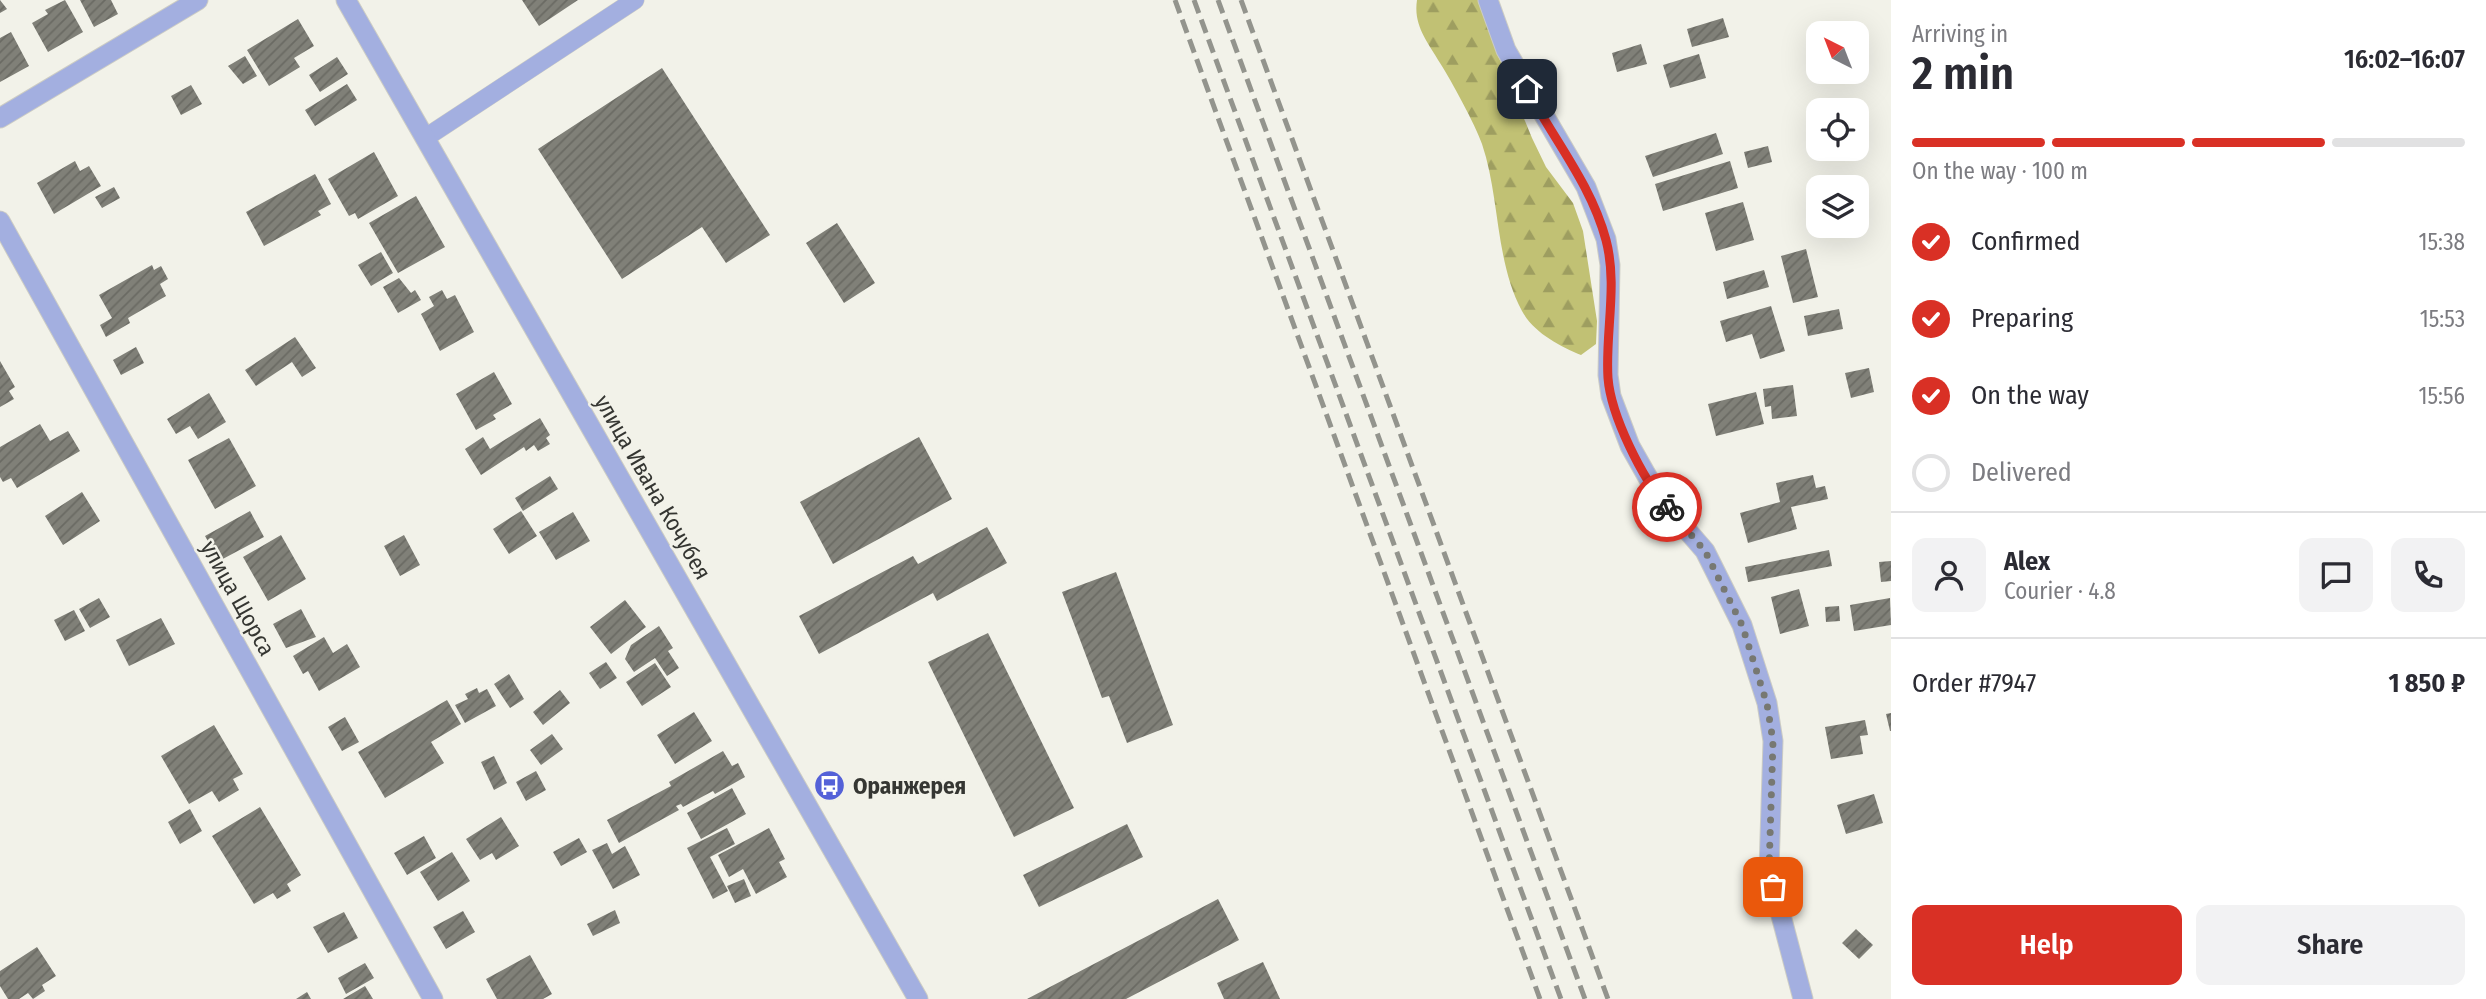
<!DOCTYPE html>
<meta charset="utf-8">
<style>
body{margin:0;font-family:"Fira Sans Condensed",sans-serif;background:#f2f2f3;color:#2b2b33;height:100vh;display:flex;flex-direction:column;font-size:26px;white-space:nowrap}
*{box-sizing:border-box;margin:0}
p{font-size:23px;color:#7c7c81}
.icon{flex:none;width:38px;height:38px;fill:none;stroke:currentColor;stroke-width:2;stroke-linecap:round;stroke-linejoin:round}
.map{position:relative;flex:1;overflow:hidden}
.panel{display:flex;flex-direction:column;background:#fff;width:595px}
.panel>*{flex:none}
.needle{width:46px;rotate:318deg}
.controls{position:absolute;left:1806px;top:21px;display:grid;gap:14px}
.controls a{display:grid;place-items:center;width:63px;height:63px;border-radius:14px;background:#fff;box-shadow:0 7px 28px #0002;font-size:35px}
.pin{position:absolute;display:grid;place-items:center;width:60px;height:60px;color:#fff;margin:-30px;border-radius:14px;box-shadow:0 4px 10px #0006}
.courier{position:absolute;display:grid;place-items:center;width:70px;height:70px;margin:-35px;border:5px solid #d93025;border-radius:50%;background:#fff;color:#222;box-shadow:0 2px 9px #0007}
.overview em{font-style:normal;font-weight:600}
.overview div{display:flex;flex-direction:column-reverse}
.overview{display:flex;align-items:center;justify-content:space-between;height:119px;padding:0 21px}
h1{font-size:46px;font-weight:600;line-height:52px}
.bar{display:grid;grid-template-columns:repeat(4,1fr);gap:10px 7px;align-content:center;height:84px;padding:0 21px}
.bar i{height:9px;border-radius:5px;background:#e1e1e2}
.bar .active{background:#d93025}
.bar p{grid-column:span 4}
.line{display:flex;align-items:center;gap:18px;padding:0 21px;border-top:2px solid #e1e1e2}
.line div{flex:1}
.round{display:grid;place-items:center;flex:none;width:74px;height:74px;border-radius:14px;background:#f2f2f3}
ol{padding:0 21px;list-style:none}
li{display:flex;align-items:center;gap:21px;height:77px}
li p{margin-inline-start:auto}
li .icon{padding:7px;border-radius:50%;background:#d93025;color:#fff;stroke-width:4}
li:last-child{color:#7c7c81}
li i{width:38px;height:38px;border:4px solid #e1e1e2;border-radius:50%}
.cta{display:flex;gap:14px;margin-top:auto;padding:14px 21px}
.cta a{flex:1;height:80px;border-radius:14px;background:#d93025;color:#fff;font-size:28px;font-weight:600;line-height:80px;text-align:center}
.cta a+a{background:#f2f2f3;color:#2b2b33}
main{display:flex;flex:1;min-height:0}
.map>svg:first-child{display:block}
</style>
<main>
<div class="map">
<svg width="1891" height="999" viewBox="0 0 1891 999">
<defs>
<pattern id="forest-firs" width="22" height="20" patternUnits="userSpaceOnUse" patternTransform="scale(1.75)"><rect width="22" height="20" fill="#c1c174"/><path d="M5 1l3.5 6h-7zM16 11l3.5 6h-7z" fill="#9e9e60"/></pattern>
<pattern id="building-hatch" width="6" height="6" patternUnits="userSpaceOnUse" patternTransform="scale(1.75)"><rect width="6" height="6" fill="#808078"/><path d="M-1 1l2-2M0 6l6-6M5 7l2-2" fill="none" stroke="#6a6a63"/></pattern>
</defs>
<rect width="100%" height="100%" fill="#f2f2e9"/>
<path fill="url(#forest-firs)" d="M 1417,0 L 1479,0 L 1495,48 L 1532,138 L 1546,167 L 1573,203 L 1583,231 L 1597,321 L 1596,344 L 1581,355 C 1560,346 1534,333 1522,311 C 1495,261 1500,197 1482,144 C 1475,124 1452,82 1440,63 C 1428,42 1413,26 1417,0 Z"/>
<path fill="url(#building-hatch)" d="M 0,0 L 7,9 L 0,13 Z
M 65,0 L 83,32 L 48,52 L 32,23 L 48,14 L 45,10 Z
M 80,0 L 111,0 L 118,14 L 94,27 Z
M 522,0 L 578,0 L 539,26 Z
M 1723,18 L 1729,37 L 1692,47 L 1687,29 Z
M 298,19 L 314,46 L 294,58 L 300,67 L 269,86 L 247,50 Z
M 11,32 L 29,66 L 0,82 L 0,38 Z
M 1641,44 L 1647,64 L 1617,72 L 1612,53 Z
M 1699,54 L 1706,78 L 1670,88 L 1663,65 Z
M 245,56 L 257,76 L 243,84 L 228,66 Z
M 337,57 L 348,74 L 320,92 L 309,75 Z
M 662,68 L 770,235 L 726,263 L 702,227 L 622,279 L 538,149 Z
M 347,84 L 357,100 L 315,126 L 305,110 Z
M 191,85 L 202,104 L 181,115 L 171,96 Z
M 1716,133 L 1723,154 L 1653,177 L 1645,156 Z
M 1768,146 L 1772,162 L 1748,168 L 1744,152 Z
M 374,152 L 398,196 L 358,219 L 355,213 L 349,216 L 328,179 Z
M 75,161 L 80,171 L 89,166 L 101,186 L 54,214 L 37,183 Z
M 1730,161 L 1738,188 L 1663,211 L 1655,184 Z
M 315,174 L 331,204 L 318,211 L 321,215 L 264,246 L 246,212 Z
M 114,187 L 120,198 L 102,208 L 95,197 Z
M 416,196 L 445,247 L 398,273 L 369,223 Z
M 1743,202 L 1754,240 L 1716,251 L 1705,213 Z
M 837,223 L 875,283 L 844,303 L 806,243 Z
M 1806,249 L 1818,297 L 1793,303 L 1781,256 Z
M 381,252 L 393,273 L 371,286 L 358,265 Z
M 152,265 L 154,270 L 161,266 L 168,279 L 160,284 L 166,296 L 128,318 L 130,323 L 106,337 L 100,325 L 112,318 L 99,295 Z
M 1764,270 L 1769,287 L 1727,299 L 1723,282 Z
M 399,278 L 411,293 L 415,290 L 421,300 L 398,313 L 383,287 Z
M 442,290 L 447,299 L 455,295 L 474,332 L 440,351 L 421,314 L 434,306 L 429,297 Z
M 1771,306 L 1785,351 L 1760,359 L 1752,334 L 1726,342 L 1720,321 Z
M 1839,309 L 1843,329 L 1808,336 L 1804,316 Z
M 295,337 L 316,368 L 302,377 L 292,362 L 256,386 L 245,370 Z
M 136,347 L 144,363 L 121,375 L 113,360 Z
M 0,361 L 15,387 L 9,391 L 14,399 L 0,407 Z
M 1869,368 L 1874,392 L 1851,398 L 1845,373 Z
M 494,372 L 512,404 L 493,415 L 496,419 L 476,430 L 456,394 Z
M 1793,385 L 1797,416 L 1772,419 L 1771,406 L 1765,407 L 1763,389 Z
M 1756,392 L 1764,424 L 1716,436 L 1708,404 Z
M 209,393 L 226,422 L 198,439 L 190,426 L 176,434 L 167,419 Z
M 540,418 L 550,435 L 546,438 L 550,444 L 538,451 L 534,445 L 526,451 L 524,447 L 481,475 L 465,449 L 483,437 L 490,449 Z
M 40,424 L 50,441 L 68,431 L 80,451 L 17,488 L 11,478 L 3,482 L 0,477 L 0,447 Z
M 919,437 L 952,499 L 833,564 L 800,502 Z
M 229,438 L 256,486 L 215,509 L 188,460 Z
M 1813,475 L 1816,488 L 1825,486 L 1828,499 L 1791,507 L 1797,529 L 1748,543 L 1740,513 L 1780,502 L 1776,483 Z
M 550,476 L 558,489 L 523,511 L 515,498 Z
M 82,492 L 100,521 L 63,545 L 45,516 Z
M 250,511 L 264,537 L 219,561 L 205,536 Z
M 521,511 L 537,536 L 509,554 L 493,529 Z
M 573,512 L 590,541 L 556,560 L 539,532 Z
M 987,527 L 1007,563 L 937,601 L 933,593 L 819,654 L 799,616 L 913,556 L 918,564 Z
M 281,535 L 306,579 L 268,601 L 243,557 Z
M 404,535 L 420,565 L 400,576 L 384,546 Z
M 1829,550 L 1832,566 L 1748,582 L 1745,567 Z
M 1891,561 L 1891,581 L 1881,582 L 1879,562 Z
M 1116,572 L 1173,725 L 1127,743 L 1109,696 L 1102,698 L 1062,592 Z
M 1799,589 L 1809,626 L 1780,634 L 1771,597 Z
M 99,598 L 110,617 L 90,628 L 79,609 Z
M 1890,598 L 1891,625 L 1854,631 L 1850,605 Z
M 625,600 L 646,627 L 611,654 L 590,627 Z
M 1839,606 L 1840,621 L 1826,622 L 1825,607 Z
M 301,609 L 316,637 L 286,648 L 273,624 Z
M 74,610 L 85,631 L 65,641 L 54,620 Z
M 161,618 L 175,644 L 129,666 L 116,640 Z
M 659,626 L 673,648 L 668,651 L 679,668 L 667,676 L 655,658 L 634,672 L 625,659 L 631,645 Z
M 988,633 L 1074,808 L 1014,837 L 928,662 Z
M 324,637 L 333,653 L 347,644 L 360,667 L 319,691 L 308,671 L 303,674 L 293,656 Z
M 606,662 L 617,678 L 600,689 L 589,673 Z
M 655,663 L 671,687 L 642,706 L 626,682 Z
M 509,674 L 524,699 L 510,708 L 494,684 Z
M 477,688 L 479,693 L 487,689 L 496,706 L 465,723 L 455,705 L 468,699 L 465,694 Z
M 560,690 L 570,703 L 543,725 L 533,712 Z
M 447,700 L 461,724 L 431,742 L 444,763 L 385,798 L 358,752 Z
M 694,712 L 712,741 L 675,764 L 657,735 Z
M 1891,713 L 1891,731 L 1890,731 L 1886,714 Z
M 345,717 L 359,742 L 342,751 L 328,727 Z
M 1865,720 L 1868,735 L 1860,736 L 1863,754 L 1831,759 L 1825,727 Z
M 214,725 L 243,774 L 233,779 L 239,790 L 219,802 L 212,791 L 189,804 L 161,756 Z
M 552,734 L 563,749 L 541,765 L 530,750 Z
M 723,751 L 732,766 L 738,763 L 745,777 L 715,794 L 713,791 L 683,807 L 681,804 L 676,806 L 679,810 L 619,843 L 607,820 L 671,786 L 669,782 Z
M 494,756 L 507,783 L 494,790 L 481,762 Z
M 536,771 L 546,790 L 526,801 L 516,782 Z
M 732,788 L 746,814 L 701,839 L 687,813 Z
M 1874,794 L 1883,823 L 1846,834 L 1837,805 Z
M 260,807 L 301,875 L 287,884 L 291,891 L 277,899 L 273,893 L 254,904 L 212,836 Z
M 190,809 L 202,831 L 180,844 L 168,822 Z
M 501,817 L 519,846 L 496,860 L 492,853 L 480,860 L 466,839 Z
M 1127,824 L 1143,857 L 1039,907 L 1023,875 Z
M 727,828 L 735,844 L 710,857 L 728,891 L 713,899 L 687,848 Z
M 769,828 L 785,859 L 779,862 L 787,877 L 756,894 L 743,869 L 729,877 L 718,855 Z
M 424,836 L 436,858 L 407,875 L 394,853 Z
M 579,838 L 587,852 L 561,866 L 553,852 Z
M 607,843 L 612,854 L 625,846 L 640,875 L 613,889 L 592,850 Z
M 452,852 L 470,881 L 438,901 L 420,872 Z
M 744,879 L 751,896 L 735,903 L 727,886 Z
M 1218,899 L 1239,940 L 1126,999 L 1027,999 Z
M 615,910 L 620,923 L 593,936 L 587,924 Z
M 463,911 L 475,932 L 446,949 L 433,927 Z
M 344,912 L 358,938 L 328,953 L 313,927 Z
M 1856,929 L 1873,945 L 1859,959 L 1842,943 Z
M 37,947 L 56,976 L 42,985 L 45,991 L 33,999 L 28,993 L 19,999 L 8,999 L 0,986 L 0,971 Z
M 530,955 L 552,994 L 543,999 L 497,999 L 486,979 Z
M 1263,962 L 1280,999 L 1224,999 L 1217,983 Z
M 365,963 L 374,978 L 346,994 L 338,978 Z
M 365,986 L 373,999 L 343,999 Z
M 307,992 L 311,999 L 296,999 Z"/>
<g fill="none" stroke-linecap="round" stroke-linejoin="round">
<defs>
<path id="service" d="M 425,138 L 635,0"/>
<path id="minor" d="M 1488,0 L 1506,50 L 1586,187 L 1606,239 L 1610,265 L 1608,375 L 1611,396 L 1630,446 L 1660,499 L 1705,551 L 1742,625 L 1767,703 L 1773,741 L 1769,870 L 1803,999
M 0,118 L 198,0
M 0,221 L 433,999"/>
<path id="tertiary" d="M 346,0 L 918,999"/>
</defs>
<use href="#service" stroke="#ccccc4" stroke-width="19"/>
<use href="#minor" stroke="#ccccc4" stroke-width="21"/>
<use href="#tertiary" stroke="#ccccc4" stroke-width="21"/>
<use href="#service" stroke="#a3afe0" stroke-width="18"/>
<use href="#minor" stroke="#a3afe0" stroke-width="19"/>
<use href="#tertiary" stroke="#a3afe0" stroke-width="19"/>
<path stroke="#93948d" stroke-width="5" stroke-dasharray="14 7" stroke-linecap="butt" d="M 1175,0 L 1540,999
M 1194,0 L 1561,999
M 1218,0 L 1585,999
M 1241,0 L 1608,999"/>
</g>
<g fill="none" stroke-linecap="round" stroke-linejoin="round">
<path stroke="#777872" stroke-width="7" stroke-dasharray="0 12.6" d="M 1667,507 L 1705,551 L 1742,625 L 1767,704 L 1773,741 L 1769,870 L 1773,887"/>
<path stroke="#d93025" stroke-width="9" d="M 1527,89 C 1554,140 1591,184 1606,240 C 1618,285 1605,333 1608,378 C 1611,416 1642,478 1667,507"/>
</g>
<defs>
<symbol id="bus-disc" viewBox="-11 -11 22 22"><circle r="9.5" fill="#5461d8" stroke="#f2f2e9"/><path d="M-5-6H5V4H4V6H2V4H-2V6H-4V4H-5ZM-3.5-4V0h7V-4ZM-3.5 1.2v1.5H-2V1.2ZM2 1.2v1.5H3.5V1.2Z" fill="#fff"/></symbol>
</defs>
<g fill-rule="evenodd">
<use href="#bus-disc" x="812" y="768" width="35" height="35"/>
</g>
<g text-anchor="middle" stroke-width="5" stroke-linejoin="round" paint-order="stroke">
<g font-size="23" fill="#353632" stroke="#f2f2e9">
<text transform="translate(653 487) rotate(60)" y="8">улица Ивана Кочубея</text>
<text transform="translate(238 598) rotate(61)" y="8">улица Щорса</text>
</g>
<g font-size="23" font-weight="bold" fill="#353632" stroke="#f2f2e9" text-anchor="start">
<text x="853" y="794">Оранжерея</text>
</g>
</g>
</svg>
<div class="controls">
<a><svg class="needle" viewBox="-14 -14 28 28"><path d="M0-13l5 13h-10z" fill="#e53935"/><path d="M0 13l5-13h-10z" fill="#7c7c81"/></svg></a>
<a><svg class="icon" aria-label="locate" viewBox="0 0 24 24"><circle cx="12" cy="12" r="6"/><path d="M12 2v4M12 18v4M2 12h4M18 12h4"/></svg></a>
<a><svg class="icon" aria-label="layers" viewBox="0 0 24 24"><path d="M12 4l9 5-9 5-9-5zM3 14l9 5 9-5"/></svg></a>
</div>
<div class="pin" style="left:1773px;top:887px;background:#ea580c"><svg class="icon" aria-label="bag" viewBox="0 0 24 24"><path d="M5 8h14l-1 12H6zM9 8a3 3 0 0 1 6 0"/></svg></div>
<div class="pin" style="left:1527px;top:89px;background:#1f2937"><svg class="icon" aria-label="home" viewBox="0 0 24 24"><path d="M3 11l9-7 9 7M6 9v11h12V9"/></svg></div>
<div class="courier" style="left:1667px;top:507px"><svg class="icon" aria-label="bike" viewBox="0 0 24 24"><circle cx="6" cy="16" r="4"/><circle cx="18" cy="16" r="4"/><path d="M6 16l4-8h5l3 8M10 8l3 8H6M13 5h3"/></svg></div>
</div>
<section class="panel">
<div class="overview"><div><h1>2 min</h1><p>Arriving in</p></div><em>16:02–16:07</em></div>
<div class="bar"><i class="active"></i><i class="active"></i><i class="active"></i><i></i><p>On the way · 100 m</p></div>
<ol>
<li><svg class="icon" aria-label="check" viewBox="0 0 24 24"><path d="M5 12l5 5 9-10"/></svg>Confirmed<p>15:38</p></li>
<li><svg class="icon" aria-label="check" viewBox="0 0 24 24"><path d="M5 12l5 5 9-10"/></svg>Preparing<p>15:53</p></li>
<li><svg class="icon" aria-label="check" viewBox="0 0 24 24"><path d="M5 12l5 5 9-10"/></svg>On the way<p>15:56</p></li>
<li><i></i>Delivered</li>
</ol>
<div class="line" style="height:126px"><a class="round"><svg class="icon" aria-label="person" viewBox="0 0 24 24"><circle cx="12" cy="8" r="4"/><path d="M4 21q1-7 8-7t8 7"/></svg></a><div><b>Alex</b><p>Courier · 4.8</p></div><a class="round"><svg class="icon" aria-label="chat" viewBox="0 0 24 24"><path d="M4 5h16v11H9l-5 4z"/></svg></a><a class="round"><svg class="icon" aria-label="phone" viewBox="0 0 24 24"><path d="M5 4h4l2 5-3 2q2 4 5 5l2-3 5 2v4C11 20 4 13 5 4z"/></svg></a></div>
<div class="line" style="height:91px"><div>Order #7947</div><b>1 850 ₽</b></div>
<div class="cta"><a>Help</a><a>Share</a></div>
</section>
</main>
